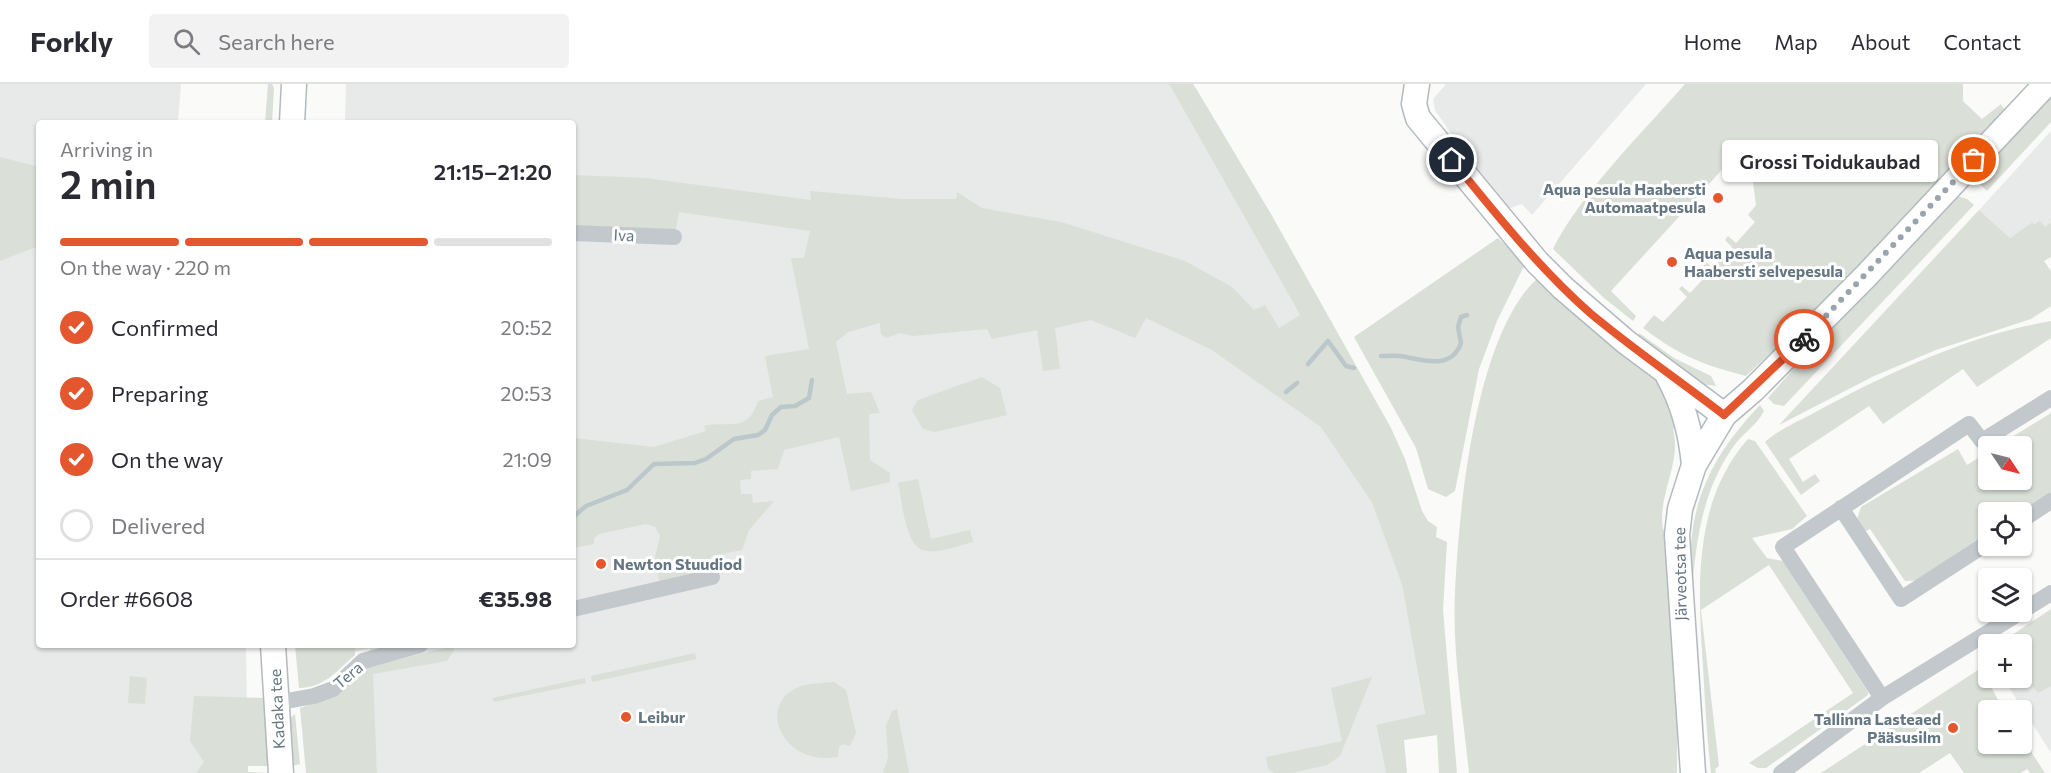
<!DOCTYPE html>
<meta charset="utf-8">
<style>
body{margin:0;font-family:Commissioner,sans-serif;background:#f2f2f3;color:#2b2b33;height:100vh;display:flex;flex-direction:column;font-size:22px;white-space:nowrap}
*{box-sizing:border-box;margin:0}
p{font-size:20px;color:#7c7c81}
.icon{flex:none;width:33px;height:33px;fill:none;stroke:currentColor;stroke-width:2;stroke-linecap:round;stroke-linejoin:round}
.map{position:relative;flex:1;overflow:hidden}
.side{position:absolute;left:36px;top:36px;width:540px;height:528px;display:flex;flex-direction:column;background:#fff;border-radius:6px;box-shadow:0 2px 4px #0004}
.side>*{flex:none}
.needle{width:39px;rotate:125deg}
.tools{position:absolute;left:1978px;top:352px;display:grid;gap:12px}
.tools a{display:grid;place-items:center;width:54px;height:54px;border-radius:6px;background:#fff;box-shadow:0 2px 4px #0004;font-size:30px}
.pin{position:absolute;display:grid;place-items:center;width:51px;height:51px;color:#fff;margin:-26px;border:3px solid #fff;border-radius:50%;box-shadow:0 2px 6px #0007}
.courier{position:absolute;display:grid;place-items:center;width:60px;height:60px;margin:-30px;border:4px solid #e4572e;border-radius:50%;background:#fff;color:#222;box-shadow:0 2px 8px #0007}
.bubble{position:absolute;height:42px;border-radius:6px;background:#fff;box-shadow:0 2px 4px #0004;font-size:20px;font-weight:600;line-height:42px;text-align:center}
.summary em{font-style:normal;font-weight:600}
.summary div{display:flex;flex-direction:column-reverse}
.summary{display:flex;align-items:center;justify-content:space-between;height:102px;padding:0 24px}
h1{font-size:39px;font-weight:600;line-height:45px}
.bar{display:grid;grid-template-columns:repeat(4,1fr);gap:9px 6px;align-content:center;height:72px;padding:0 24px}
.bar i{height:8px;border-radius:4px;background:#e1e1e2}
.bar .active{background:#e4572e}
.bar p{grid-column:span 4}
.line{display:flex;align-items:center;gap:15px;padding:0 24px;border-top:2px solid #e1e1e2}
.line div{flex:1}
ol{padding:0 24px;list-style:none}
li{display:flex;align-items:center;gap:18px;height:66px}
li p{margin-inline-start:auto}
li .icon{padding:6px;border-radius:50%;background:#e4572e;color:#fff;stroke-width:4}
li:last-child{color:#7c7c81}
li i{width:33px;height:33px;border:3px solid #e1e1e2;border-radius:50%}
header{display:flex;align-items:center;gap:36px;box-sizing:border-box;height:84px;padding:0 30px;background:#fff;border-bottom:2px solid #e1e1e2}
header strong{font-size:28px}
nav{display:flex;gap:33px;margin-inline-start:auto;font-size:21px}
.search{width:420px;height:54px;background:#f2f2f3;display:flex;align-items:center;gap:15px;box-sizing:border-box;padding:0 21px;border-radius:6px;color:#7c7c81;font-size:22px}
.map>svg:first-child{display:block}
</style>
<header>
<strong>Forkly</strong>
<div class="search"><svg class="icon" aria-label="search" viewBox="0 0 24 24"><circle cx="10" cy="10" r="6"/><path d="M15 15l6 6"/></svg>Search here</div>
<nav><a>Home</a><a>Map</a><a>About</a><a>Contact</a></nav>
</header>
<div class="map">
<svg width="2051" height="689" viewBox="0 0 2051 689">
<rect width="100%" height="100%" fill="#fafaf8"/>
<path fill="#e8e9e9" d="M 0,0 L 181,0 L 178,37 L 191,39 L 39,39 L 39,561 L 246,561 L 248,689 L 0,689 Z
M 346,0 L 1169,0 L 1300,231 L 1357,397 L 1372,419 L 1402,501 L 1425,631 L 1376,642 L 1386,689 L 377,689 L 370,564 L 323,575 L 320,561 L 573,561 L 573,39 L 345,39 Z
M 1446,0 L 1646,0 L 1532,131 L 1522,120 L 1510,124 L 1504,120 L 1477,88 L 1435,26 L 1433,15 Z
M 2051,47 L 2051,138 L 2045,143 L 2033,139 L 2010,154 L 1979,126 Z
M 2051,556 L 2051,669 L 2003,594 L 2022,594 L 2022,575 Z"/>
<path fill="#dadfd7" d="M 268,0 L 272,0 L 274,4 L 272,39 L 265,39 Z
M 1169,0 L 1193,0 L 1197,6 L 1271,130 L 1391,344 L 1405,375 L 1422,427 L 1428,437 L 1437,443 L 1436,453 L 1447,458 L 1443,526 L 1457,689 L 1439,689 L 1437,651 L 1404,656 L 1407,689 L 1386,689 L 1376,641 L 1425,630 L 1402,501 L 1372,419 L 1321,343 L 1212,266 L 1146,234 L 1135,254 L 1091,236 L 1055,244 L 1060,285 L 1043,287 L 1037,246 L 992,255 L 987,245 L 913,252 L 900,249 L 886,254 L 881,250 L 880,239 L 848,248 L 836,258 L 847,310 L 871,308 L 880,329 L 869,330 L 870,376 L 890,389 L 890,398 L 851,407 L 839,353 L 784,366 L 778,385 L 751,387 L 751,395 L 740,396 L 741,410 L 752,410 L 753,419 L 774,417 L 749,446 L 742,466 L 712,472 L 699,488 L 660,499 L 654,477 L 660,452 L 655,443 L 646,440 L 599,450 L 594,454 L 594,460 L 573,464 L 573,354 L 654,363 L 706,347 L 704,342 C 731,336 747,350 758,317 L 773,313 L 765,272 L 809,265 L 791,174 L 804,174 L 810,147 L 679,128 L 675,149 L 573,141 L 573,91 L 646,94 L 811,116 L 810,107 L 902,115 L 956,115 L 957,108 L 982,124 L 1061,138 L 1185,177 L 1232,203 L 1254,226 L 1265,221 L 1279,244 L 1300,231 Z
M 1685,0 L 1963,0 L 1963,17 L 1982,35 L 2001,20 L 2004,25 L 1988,49 L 1853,192 L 1746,292 C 1701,280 1680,272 1643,244 L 1654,231 L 1663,238 L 1687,213 L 1679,205 L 1682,202 L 1690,209 L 1710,188 L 1702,180 L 1705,177 L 1713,184 L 1732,163 L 1725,156 L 1728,152 L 1736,159 L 1755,138 L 1748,131 L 1756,121 L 1753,98 L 1730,77 L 1611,207 L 1636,232 L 1633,237 L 1604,214 L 1553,165 C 1580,110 1644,47 1685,0 Z
M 2051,14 L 2051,38 L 1987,107 L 1978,98 L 1977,91 L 2045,16 Z
M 0,73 L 39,83 L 39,162 L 0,177 Z
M 1957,112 L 1967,115 L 1974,121 L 1784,322 L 1774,320 L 1768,314 L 1825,249 Z
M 1979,126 L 2010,154 L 2033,138 L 2034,140 L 2040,137 L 2045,143 L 2051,138 L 2051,173 L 2044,177 L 2051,187 L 2051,222 L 2031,235 L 1936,266 L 1874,292 L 1779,341 Z
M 1498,154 L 1525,180 L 1497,237 L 1479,285 L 1455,407 L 1446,413 L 1428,405 L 1416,364 L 1354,253 Z
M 1539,193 L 1659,297 L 1681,343 L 1673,345 C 1682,379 1657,411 1663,445 L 1667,446 L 1677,588 L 1677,689 L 1469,689 C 1463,629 1452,568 1455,508 C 1459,425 1475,249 1539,193 Z
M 2051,237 L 2051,254 L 1977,303 L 1963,285 L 1883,340 L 1869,322 L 1789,375 L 1803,398 L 1815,390 L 1820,397 L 1801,411 L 1765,358 C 1778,346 1797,338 1812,330 C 1885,290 1968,251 2051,237 Z
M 1639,249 L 1674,274 L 1711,292 L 1716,302 L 1700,300 L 1638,255 Z
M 982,293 L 1000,304 L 1007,331 L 935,348 L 923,345 L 912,326 L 918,316 Z
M 1760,321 L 1764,327 L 1761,332 C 1754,343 1741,351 1733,363 C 1702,407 1695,460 1692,513 C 1684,431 1704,380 1760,321 Z
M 2051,329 L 2051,415 L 2022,429 L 1989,429 L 1989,456 L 1928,496 L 1905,497 L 1870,445 L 1864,448 L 1857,435 L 1861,423 L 1958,365 L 1967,381 L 1989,367 L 1989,396 L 2022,396 L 2022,363 L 1996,363 Z
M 1748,355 L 1755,357 L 1807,432 L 1792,445 L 1752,454 L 1767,474 L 1783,477 L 1868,608 L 1868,611 L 1766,684 L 1758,684 L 1749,679 L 1853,609 L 1769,481 L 1701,526 L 1719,682 L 1715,685 L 1716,689 L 1711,689 C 1707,654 1705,619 1703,583 C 1698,506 1692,418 1748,355 Z
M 918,395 L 931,455 L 970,446 L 973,458 C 960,461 937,471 923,466 C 905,461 902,416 898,399 Z
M 2051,525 L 2051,602 L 2038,609 L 2022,590 L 2022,561 L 2004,561 L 2003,557 Z
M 295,561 L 355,561 L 355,571 C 336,587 326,603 299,604 Z
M 453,562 L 454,566 L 447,577 L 373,590 L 377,689 L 306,689 L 300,624 L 330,614 L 367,583 Z
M 695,569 L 696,575 L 592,598 L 591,592 Z
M 1981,584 L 2004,627 L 1989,627 L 1989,660 L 2022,660 L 2022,654 L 2045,689 L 2030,689 L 2027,685 L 2021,689 L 1964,689 L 1950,669 L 1919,689 L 1821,689 Z
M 130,592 L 147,594 L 145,620 L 128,619 Z
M 1372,593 L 1340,672 L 1327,681 L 1292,689 L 1274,689 L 1268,685 L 1266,673 L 1342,657 L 1331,604 Z
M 585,594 L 586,599 L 494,618 L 492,614 Z
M 834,598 L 846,606 L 856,649 L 850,662 L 843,660 L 839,663 L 838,673 C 780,683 753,615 805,601 C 814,599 824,599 834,598 Z
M 194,612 L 267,614 L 272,682 L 248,682 L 248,688 L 273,689 L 196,689 L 204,678 L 190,657 Z
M 897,625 L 909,689 L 883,689 L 888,673 L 886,642 L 892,627 Z
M 295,630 L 300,680 L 288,683 L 289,635 Z"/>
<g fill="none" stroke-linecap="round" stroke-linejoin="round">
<path stroke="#bbc7cb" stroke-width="4.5" d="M 1381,272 C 1389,272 1398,271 1406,273 C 1426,277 1452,285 1461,259 L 1458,243 L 1461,233 L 1467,231
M 1308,280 L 1328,257 L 1346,282 L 1354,284
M 1286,308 L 1297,299
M 573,433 L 586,422 L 627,406 L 654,380 L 695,379 L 706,375 L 734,355 L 758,351 L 765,346 L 772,331 L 781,323 L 795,322 L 809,314 L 812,296"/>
<defs>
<path id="secondary" d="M 1417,0 L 1414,20 L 1418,34 L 1537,178 L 1563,204 L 1626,258 L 1724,331
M 292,39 L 294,0
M 1668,292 C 1683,319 1691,349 1694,381
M 273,561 L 281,689
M 1693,689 L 1677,451 L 1680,425 L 1694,381 L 1724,331 L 1753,306 L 1866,192 L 2046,0"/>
</defs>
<use href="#secondary" stroke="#b3babf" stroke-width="27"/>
<path stroke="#c3c8cc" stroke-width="16" d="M 573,149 L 674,153
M 1841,424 L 1901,515 L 1989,458
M 2022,436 L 2051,417
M 573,525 L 712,493
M 2022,527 L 2051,509
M 1882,614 L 1783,463 L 1969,340 L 1982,357 L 2051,314
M 276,619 L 314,612 L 333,605 L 363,577 L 420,561
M 1781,689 L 1882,614 L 2021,528"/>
<use href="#secondary" stroke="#fff" stroke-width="24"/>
</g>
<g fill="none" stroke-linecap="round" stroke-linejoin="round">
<path stroke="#99a4ac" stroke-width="6" stroke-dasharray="0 10.8" d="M 1804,255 L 1974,76"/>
<path stroke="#e4572e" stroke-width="8" d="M 1452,76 C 1495,129 1539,184 1590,229 C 1633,265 1680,297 1724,331 L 1804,255"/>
</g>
<g fill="#e4572e" stroke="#fff" stroke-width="2">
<circle cx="1718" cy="114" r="6"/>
<circle cx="1672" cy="178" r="6"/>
<circle cx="601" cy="480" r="6"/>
<circle cx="626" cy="633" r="6"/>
<circle cx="1953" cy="644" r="6"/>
</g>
<g text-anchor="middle" stroke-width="6" stroke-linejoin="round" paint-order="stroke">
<g font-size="16" font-weight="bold" fill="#657683" stroke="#fff" text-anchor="start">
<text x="1706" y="111" text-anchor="end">Aqua pesula Haabersti<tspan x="1706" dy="18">Automaatpesula</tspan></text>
<text x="1684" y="175">Aqua pesula<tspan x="1684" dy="18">Haabersti selvepesula</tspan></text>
<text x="613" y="486">Newton Stuudiod</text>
<text x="638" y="639">Leibur</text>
<text x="1941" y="641" text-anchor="end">Tallinna Lasteaed<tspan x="1941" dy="18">Pääsusilm</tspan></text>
</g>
<g font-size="16" fill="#657683" stroke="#fff">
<text transform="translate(624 151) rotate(3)" y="6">Iva</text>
<text transform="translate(1680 490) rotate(-91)" y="6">Järveotsa tee</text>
<text transform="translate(348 591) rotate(-40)" y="6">Tera</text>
<text transform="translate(277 625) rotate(-93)" y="6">Kadaka tee</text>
</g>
</g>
</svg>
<div class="tools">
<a><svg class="needle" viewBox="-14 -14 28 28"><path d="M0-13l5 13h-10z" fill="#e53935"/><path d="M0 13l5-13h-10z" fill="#7c7c81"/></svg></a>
<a><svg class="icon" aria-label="locate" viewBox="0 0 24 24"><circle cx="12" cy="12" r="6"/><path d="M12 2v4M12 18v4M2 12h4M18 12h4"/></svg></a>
<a><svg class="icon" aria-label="layers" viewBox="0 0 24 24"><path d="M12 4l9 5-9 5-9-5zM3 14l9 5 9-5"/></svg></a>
<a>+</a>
<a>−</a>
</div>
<div class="pin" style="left:1974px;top:76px;background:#ea580c"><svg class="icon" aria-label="bag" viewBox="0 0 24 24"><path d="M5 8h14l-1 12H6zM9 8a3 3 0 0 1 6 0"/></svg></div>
<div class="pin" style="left:1452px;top:76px;background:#1f2937"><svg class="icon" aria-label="home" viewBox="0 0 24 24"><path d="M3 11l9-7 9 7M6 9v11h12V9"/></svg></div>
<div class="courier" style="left:1804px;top:255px"><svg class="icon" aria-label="bike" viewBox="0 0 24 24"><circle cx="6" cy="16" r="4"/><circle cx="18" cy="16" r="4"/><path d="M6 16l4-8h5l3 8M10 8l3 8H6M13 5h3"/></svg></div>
<div class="bubble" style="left:1722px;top:56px;width:216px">Grossi Toidukaubad</div>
<section class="side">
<div class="summary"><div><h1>2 min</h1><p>Arriving in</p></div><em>21:15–21:20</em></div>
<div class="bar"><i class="active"></i><i class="active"></i><i class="active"></i><i></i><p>On the way · 220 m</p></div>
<ol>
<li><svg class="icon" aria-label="check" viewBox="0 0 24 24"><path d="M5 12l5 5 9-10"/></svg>Confirmed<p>20:52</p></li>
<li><svg class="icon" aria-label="check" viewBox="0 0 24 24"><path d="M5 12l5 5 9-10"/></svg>Preparing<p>20:53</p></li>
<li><svg class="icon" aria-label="check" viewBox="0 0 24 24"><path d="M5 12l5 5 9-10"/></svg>On the way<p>21:09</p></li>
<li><i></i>Delivered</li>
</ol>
<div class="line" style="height:78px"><div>Order #6608</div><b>€35.98</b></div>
</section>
</div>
